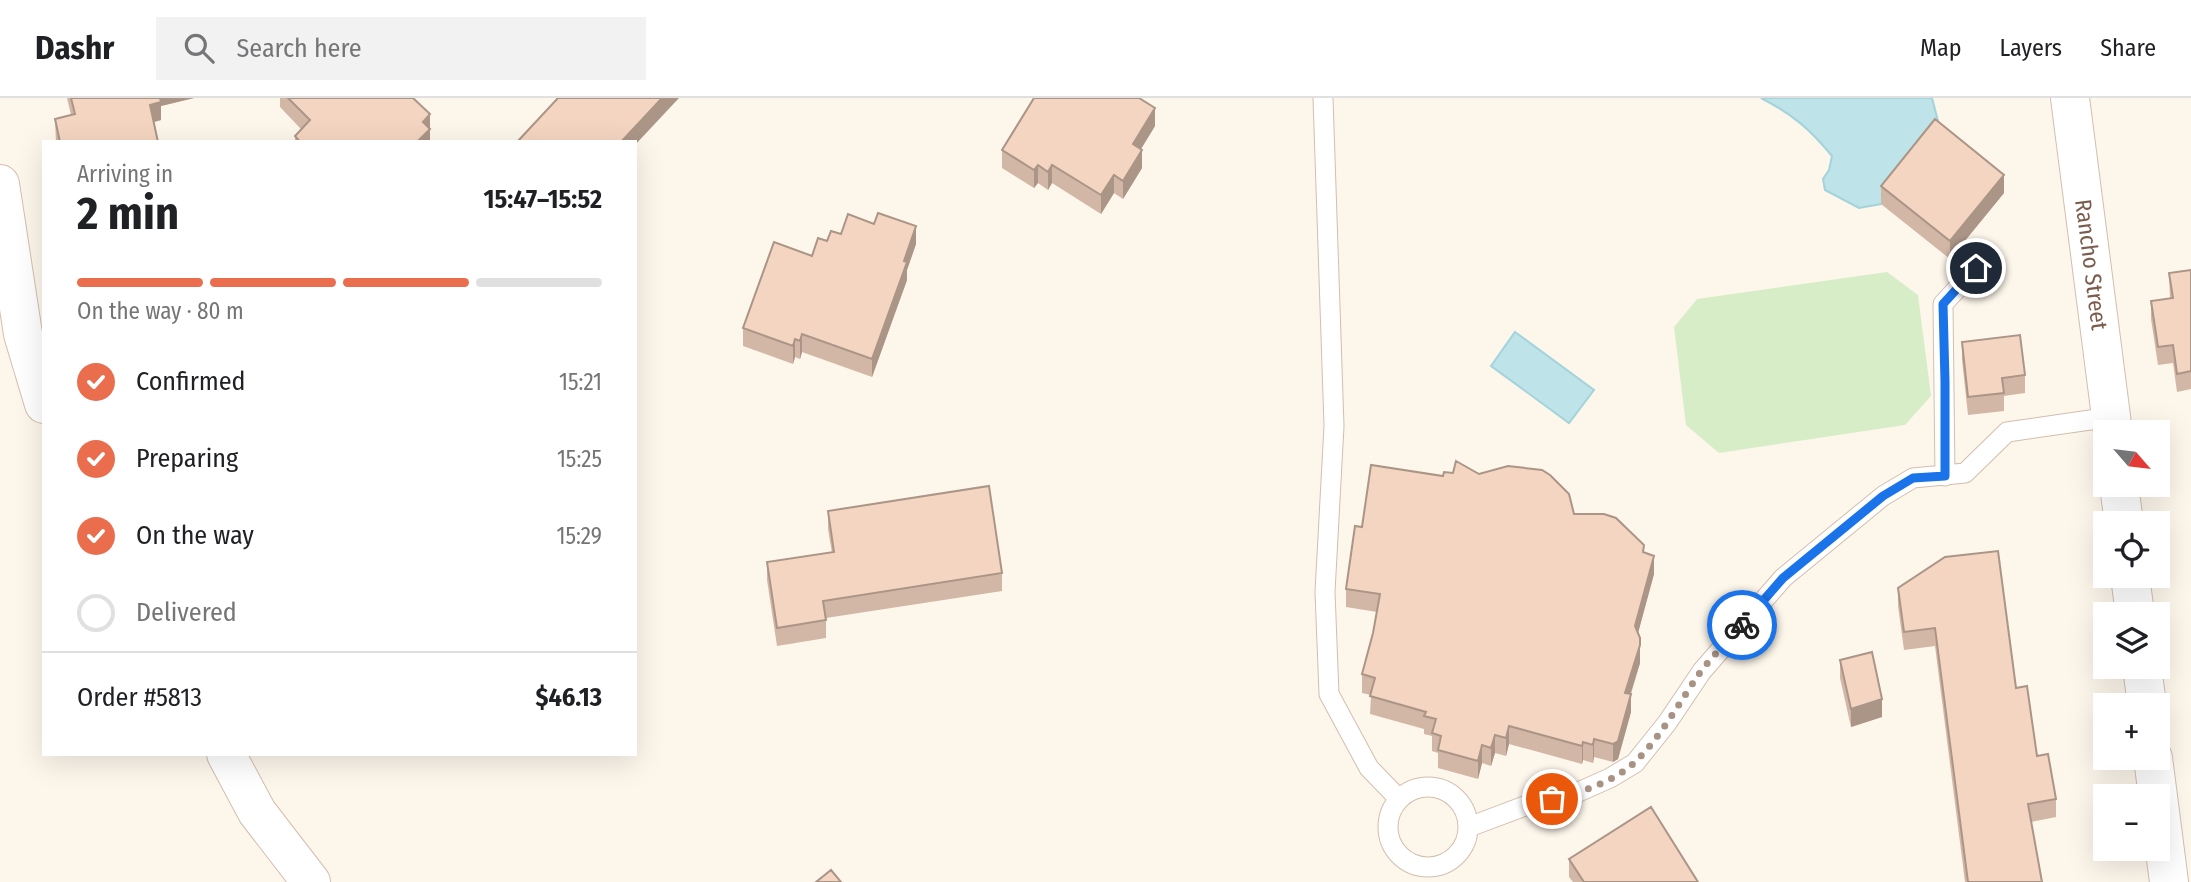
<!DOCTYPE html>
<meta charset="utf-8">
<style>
body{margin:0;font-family:"Fira Sans Condensed",sans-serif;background:#f2f2f2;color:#202124;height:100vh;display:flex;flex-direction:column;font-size:26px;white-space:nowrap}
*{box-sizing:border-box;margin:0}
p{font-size:23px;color:#757577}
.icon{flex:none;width:38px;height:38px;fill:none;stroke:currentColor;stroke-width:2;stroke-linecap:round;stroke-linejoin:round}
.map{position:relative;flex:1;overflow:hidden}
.panel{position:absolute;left:42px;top:42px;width:595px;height:616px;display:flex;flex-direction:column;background:#fff;border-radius:0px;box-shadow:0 7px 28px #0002}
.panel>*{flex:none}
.needle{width:46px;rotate:118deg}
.buttons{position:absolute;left:2093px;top:322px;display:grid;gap:14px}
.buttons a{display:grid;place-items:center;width:77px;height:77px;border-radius:0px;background:#fff;box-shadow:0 7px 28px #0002;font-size:35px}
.pin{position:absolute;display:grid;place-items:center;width:60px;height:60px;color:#fff;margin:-30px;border:4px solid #fff;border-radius:50%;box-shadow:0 2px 7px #0007}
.courier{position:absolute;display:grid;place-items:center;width:70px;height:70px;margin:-35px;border:5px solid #1a73e8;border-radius:50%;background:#fff;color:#222;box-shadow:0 2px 9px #0007}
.overview em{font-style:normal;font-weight:700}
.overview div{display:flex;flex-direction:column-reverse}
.overview{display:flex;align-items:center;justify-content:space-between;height:119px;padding:0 35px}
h1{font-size:46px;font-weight:700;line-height:52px}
.bar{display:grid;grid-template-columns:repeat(4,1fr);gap:10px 7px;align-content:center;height:84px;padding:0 35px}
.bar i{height:9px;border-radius:5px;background:#e0e0e0}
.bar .selected{background:#ea6d4d}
.bar p{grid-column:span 4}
.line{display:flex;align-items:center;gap:18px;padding:0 35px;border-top:2px solid #e0e0e0}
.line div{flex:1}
ol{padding:0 35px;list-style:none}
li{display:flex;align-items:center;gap:21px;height:77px}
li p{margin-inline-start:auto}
li .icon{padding:7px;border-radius:50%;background:#ea6d4d;color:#fff;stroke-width:4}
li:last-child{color:#757577}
li i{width:38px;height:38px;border:4px solid #e0e0e0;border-radius:50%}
header{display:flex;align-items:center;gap:42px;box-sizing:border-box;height:98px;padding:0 35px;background:#fff;border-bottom:2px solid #e0e0e0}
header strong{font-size:33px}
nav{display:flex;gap:38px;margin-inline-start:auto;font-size:24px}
.search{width:490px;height:63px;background:#f2f2f2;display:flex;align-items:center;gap:18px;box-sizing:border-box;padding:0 24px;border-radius:0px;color:#757577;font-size:26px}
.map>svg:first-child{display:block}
</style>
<header>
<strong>Dashr</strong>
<div class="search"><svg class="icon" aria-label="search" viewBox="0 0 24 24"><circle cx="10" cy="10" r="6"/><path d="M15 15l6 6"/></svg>Search here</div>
<nav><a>Map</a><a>Layers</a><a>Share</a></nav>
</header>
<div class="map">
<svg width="2191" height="784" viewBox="0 0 2191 784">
<rect width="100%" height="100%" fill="#fdf6eb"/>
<path fill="#d7edc8" d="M 1887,174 L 1918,197 L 1931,298 L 1905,327 L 1719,355 L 1686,327 L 1674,229 L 1697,201 Z"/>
<path fill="#bee3e9" stroke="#a3d3db" stroke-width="2" d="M 1761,0 L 1932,0 L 1938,23 L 1935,39 L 1881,106 L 1859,110 L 1825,92 L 1823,81 L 1829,72 L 1832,58 C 1810,31 1792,16 1761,0 Z
M 1515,234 L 1594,292 L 1569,325 L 1491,268 Z"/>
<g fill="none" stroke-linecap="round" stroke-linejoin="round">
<defs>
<path id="lane" d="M 1323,0 L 1334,328 L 1325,494 L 1329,596 L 1369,670 L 1399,701
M 1945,378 L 1943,206 L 1976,170
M1388 729a40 40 0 1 1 80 0a40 40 0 1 1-80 0Z
M 1469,729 L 1530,706 L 1574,696 L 1610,680 L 1635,665 L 1667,625 L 1702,573 L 1783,480 L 1883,398 L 1913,380 L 1965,375 L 2007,334 L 2111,319"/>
<g id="street">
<path id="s1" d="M 2070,0 L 2113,334"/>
<path d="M 0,86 L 23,236 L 44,306"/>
<path d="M 2119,387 L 2124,425"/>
<path d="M 2130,478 L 2135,516"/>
<path d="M 2142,569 L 2147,607"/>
<path d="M 226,656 L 257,714 L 311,784"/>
<path d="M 2153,660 L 2169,784"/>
</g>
</defs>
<use href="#lane" stroke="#d2beaf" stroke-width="21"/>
<use href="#street" stroke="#d2beaf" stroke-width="40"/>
<use href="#lane" stroke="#fff" stroke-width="19"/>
<use href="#street" stroke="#fff" stroke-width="38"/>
</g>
<path fill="#d2b7a6" d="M 67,0 L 194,0 L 161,8 L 161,22 L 154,24 L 158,44 L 56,44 L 55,21 L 71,17 Z
M 280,0 L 413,0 L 430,16 L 430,44 L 295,44 L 295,38 L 301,31 L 280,9 Z
M 1155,28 L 1141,51 L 1142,70 L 1123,101 L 1114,95 L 1101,116 L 1052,85 L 1048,92 L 1038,85 L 1034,90 L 1002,70 L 1002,52 Z
M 1881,88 L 2004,95 L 1950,161 L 1881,106 Z
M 841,136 L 916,146 L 907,172 L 907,182 L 872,279 L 802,254 L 800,261 L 795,259 L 793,266 L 743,248 L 743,230 L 812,158 Z
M 2191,172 L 2191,291 L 2177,294 L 2173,265 L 2158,267 L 2151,221 L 2151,203 L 2170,201 L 2169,175 Z
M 1962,244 L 2025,277 L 2025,295 L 2004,298 L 2004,313 L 1968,317 L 1962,262 Z
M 1479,376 L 1574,416 L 1644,455 L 1654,476 L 1638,535 L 1640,565 L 1631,596 L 1631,614 L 1618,661 L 1613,664 L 1594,659 L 1593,665 L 1583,662 L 1582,666 L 1509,646 L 1506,658 L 1495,655 L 1491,668 L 1482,665 L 1478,681 L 1438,670 L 1438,655 L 1432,653 L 1432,638 L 1424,636 L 1424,631 L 1370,616 L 1371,597 L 1362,595 L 1362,576 L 1373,535 L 1377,514 L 1346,509 L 1346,491 L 1362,429 L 1443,378 Z
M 828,413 L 1002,475 L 1002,493 L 826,520 L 826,540 L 777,548 L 767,482 L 767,464 L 832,455 L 828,431 Z
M 1898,490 L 2016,590 L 2037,658 L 2056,701 L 2056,719 L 2031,724 L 2042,784 L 1965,784 L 1935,548 L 1904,552 L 1898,508 Z
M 1840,562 L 1882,619 L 1851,629 L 1840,580 Z
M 1569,761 L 1698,784 L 1573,784 L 1569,779 Z"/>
<path fill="#ab9587" d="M 158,0 L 194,0 L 161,8 L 161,22 L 150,25 L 150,7 Z
M 662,0 L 679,0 L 635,47 L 635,44 L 621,44 Z
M 1155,10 L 1155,28 L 1133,64 L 1133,46 Z
M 430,16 L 430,44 L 417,44 L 423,24 Z
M 1142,52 L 1142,70 L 1123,101 L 1123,83 Z
M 1038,67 L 1038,85 L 1034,90 L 1034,72 Z
M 1052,67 L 1052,85 L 1048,92 L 1048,74 Z
M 1114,77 L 1114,95 L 1101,116 L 1101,97 Z
M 2004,77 L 2004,95 L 1950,161 L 1950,143 Z
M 916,128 L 916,146 L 907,172 L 907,182 L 872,279 L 872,261 Z
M 802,236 L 802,254 L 800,261 L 800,243 Z
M 795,241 L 795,259 L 793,266 L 793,248 Z
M 1654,458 L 1654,476 L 1635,546 L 1635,528 Z
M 1640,540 L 1640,565 L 1625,613 L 1625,595 Z
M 1631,596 L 1631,614 L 1618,661 L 1613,664 L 1613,646 Z
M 1882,601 L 1882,619 L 1851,629 L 1851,611 Z
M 1509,628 L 1509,646 L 1506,658 L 1506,640 Z
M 1495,637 L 1495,655 L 1491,668 L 1491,650 Z
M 1594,641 L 1594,659 L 1593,665 L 1593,647 Z
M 1583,644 L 1583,662 L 1582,666 L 1582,648 Z
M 1482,647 L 1482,665 L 1478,681 L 1478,663 Z"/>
<path fill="#f4d5c1" stroke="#ab9587" stroke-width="2" d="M 71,0 L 160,0 L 161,4 L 150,7 L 158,44 L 60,44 L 55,21 L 75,16 Z
M 288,0 L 413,0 L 430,16 L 423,24 L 430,31 L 417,44 L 300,44 L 295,38 L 310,22 Z
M 558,0 L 662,0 L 621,44 L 517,44 Z
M 1034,0 L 1139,0 L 1155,10 L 1133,46 L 1142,52 L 1123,83 L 1114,77 L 1101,97 L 1052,67 L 1048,74 L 1038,67 L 1034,72 L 1002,52 Z
M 1935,21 L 2004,77 L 1950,143 L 1881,88 Z
M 878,115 L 916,128 L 904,163 L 907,164 L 872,261 L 802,236 L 800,243 L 795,241 L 793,248 L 743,230 L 774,144 L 812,158 L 818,140 L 827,143 L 831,133 L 841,136 L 848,116 L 874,126 Z
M 2191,172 L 2191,273 L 2177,276 L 2173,247 L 2158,249 L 2151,203 L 2173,200 L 2169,175 Z
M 2020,237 L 2025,277 L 2002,280 L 2004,295 L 1968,299 L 1962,244 Z
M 1456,363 L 1479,376 L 1508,368 L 1542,372 L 1550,377 L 1569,396 L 1574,416 L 1604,416 L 1616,420 L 1644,447 L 1643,454 L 1654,458 L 1635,528 L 1640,540 L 1640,547 L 1625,595 L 1631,596 L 1618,643 L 1613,646 L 1594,641 L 1593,647 L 1583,644 L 1582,648 L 1509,628 L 1506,640 L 1495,637 L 1491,650 L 1482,647 L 1478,663 L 1438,652 L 1441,638 L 1432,635 L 1436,621 L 1424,618 L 1426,614 L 1370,598 L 1375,580 L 1362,576 L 1373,535 L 1380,496 L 1346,491 L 1355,428 L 1362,429 L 1371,367 L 1443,378 L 1444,374 L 1453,375 Z
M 989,388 L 1002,475 L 823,503 L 826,522 L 777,530 L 767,464 L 834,454 L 828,413 Z
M 1998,453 L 2016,590 L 2027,588 L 2037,658 L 2048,656 L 2056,701 L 2028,706 L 2042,784 L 1968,784 L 1935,530 L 1904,534 L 1898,490 L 1945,459 Z
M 1872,554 L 1882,601 L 1851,611 L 1840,562 Z
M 1651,709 L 1698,784 L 1584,784 L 1569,761 Z
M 831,772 L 841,784 L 816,784 Z"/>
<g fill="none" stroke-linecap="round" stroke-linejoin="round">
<path stroke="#a89284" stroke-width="7" stroke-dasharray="0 12.6" d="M 1552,701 C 1580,695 1614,684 1635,664 C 1661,639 1679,605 1699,576 C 1712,558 1728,543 1742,527"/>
<path stroke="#1a73e8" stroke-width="9" d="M 1742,527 L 1783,480 L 1883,398 L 1913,380 L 1945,378 L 1945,283 L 1943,206 L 1976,170"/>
</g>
<g text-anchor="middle" stroke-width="6" stroke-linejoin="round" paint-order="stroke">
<g font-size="23" fill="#7b5c4c" stroke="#fffaf2">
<text dy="8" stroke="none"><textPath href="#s1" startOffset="168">Rancho Street</textPath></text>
</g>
</g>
</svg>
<div class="buttons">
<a><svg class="needle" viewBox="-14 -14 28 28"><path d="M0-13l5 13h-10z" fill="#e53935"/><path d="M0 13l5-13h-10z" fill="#757577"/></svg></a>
<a><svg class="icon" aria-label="locate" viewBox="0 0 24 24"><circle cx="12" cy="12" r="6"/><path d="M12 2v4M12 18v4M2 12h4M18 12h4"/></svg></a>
<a><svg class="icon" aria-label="layers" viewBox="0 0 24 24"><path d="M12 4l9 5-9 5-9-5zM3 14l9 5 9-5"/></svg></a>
<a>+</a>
<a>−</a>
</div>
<div class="pin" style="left:1552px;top:701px;background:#ea580c"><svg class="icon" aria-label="bag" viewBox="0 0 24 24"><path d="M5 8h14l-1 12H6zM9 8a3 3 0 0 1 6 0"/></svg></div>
<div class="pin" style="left:1976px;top:170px;background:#1f2937"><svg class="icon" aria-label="home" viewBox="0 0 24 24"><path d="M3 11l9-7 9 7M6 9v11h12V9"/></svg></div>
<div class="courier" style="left:1742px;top:527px"><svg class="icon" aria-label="bike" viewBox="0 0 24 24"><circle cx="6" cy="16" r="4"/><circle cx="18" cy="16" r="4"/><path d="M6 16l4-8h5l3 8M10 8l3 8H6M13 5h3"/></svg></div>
<section class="panel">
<div class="overview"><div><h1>2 min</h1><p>Arriving in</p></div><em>15:47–15:52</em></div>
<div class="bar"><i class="selected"></i><i class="selected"></i><i class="selected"></i><i></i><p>On the way · 80 m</p></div>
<ol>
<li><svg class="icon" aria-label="check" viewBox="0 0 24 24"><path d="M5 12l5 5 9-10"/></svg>Confirmed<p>15:21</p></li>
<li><svg class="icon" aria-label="check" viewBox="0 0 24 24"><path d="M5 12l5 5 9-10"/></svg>Preparing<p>15:25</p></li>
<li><svg class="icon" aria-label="check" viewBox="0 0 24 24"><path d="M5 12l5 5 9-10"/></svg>On the way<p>15:29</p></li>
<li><i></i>Delivered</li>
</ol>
<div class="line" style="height:91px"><div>Order #5813</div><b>$46.13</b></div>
</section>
</div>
